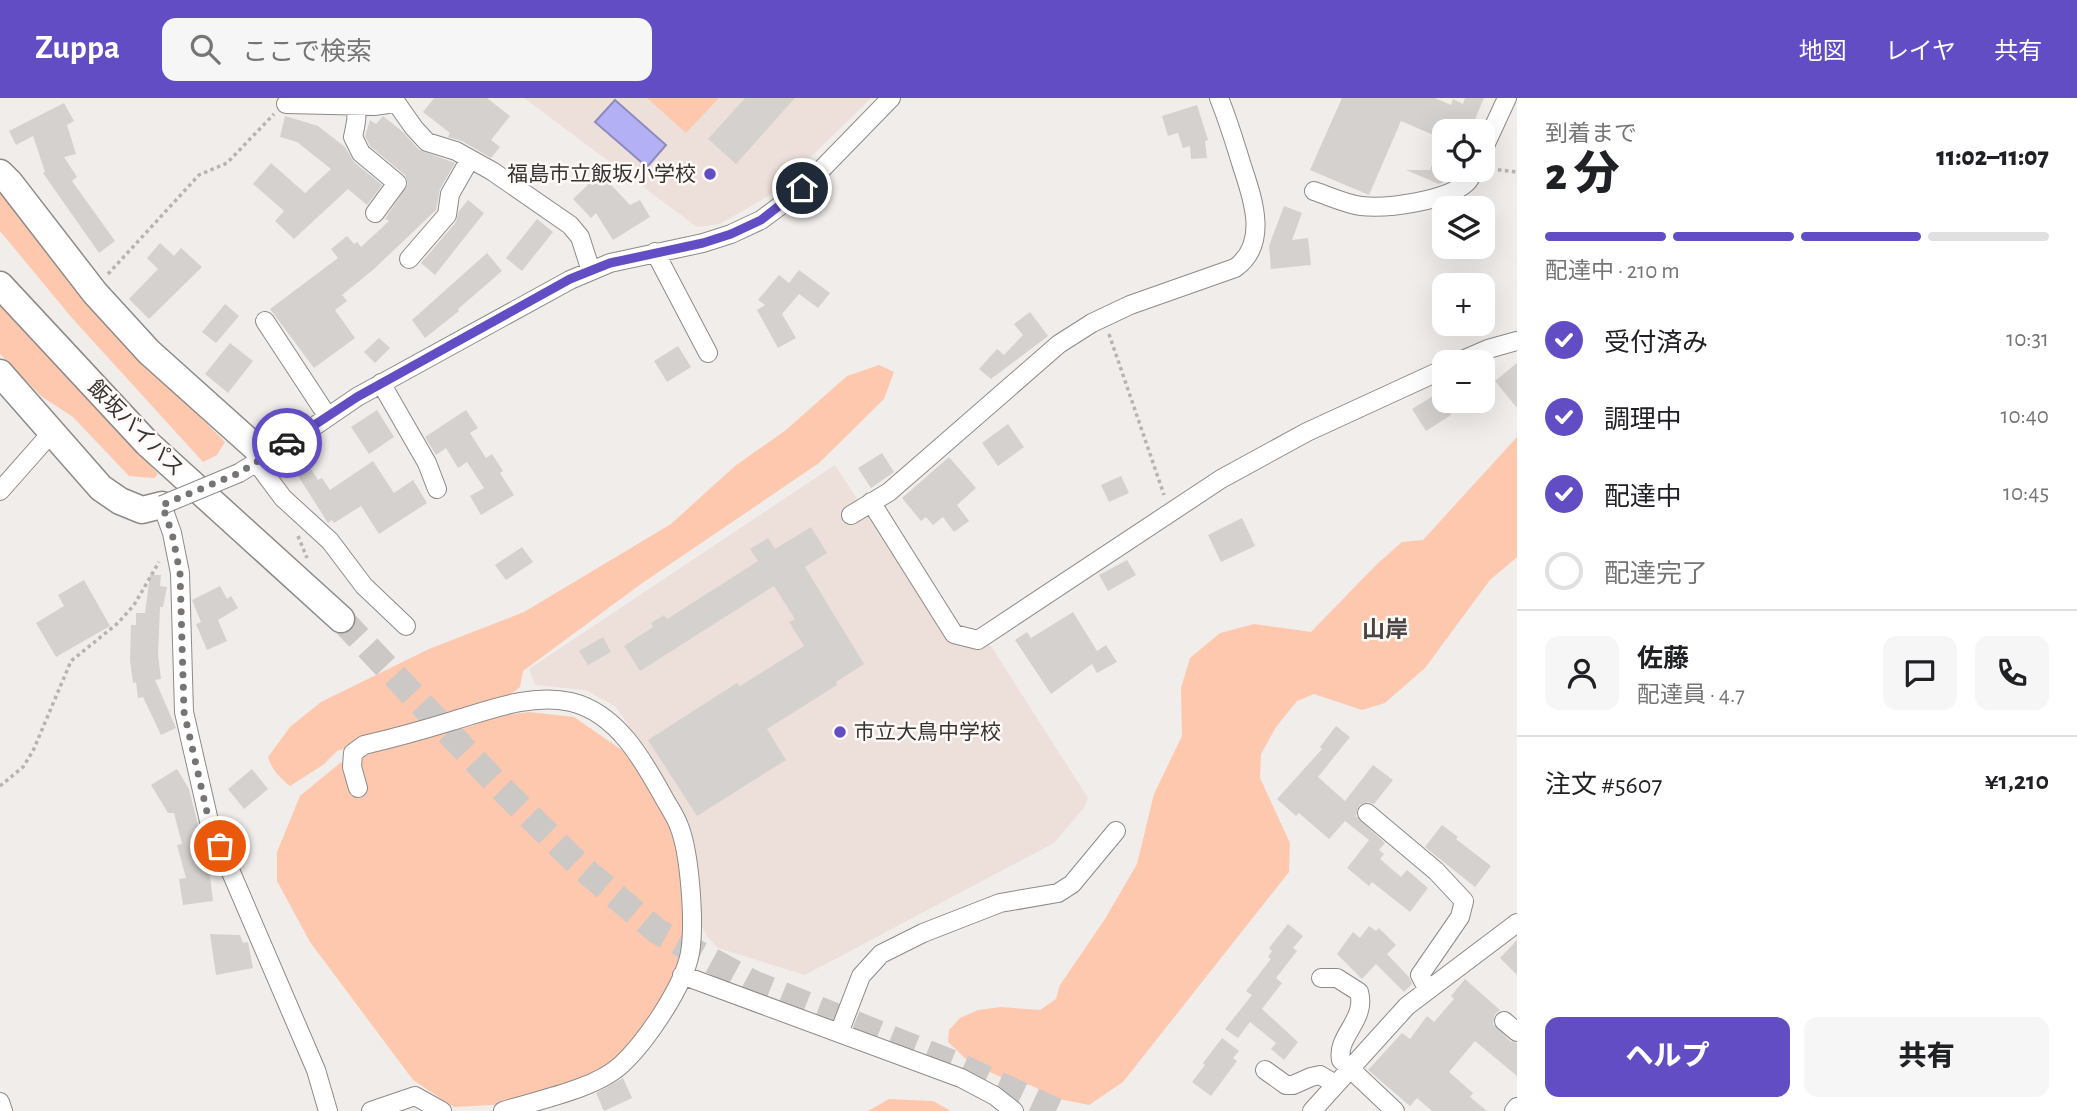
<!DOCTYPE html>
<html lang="ja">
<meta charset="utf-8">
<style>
body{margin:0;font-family:"Alegreya Sans","Noto Sans JP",sans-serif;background:#f6f6f6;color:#202124;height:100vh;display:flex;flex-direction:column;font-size:26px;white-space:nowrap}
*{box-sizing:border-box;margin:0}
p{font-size:23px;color:#757577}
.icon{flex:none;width:38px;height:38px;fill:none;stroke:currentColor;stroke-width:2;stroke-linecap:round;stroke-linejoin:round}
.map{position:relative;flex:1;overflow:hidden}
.sheet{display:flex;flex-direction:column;background:#fff;width:560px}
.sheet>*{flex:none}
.buttons{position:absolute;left:1432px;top:21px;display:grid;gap:14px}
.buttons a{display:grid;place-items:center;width:63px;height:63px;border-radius:14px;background:#fff;box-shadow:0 7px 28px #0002;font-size:35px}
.pin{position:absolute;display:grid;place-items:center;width:60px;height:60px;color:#fff;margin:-30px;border:4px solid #fff;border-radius:50%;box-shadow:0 2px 7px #0007}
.courier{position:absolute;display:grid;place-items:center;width:70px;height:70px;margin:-35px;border:5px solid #634dc5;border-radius:50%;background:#fff;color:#222;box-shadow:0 2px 9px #0007}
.overview em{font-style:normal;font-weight:800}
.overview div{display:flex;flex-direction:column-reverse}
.overview{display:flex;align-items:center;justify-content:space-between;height:119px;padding:0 28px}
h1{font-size:46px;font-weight:800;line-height:52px}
.bar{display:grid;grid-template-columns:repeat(4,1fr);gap:10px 7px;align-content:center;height:84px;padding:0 28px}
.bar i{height:9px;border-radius:5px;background:#e0e0e0}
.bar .on{background:#634dc5}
.bar p{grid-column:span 4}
.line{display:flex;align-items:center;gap:18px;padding:0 28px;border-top:2px solid #e0e0e0}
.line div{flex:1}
.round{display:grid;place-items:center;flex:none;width:74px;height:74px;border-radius:14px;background:#f6f6f6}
ol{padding:0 28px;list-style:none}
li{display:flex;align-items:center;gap:21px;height:77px}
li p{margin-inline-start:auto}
li .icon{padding:7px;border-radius:50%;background:#634dc5;color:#fff;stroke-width:4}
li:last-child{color:#757577}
li i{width:38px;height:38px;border:4px solid #e0e0e0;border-radius:50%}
.primary-button{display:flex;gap:14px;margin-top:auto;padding:14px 28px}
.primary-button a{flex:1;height:80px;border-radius:14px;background:#634dc5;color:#fff;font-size:28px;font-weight:800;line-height:80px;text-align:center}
.primary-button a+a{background:#f6f6f6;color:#202124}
header{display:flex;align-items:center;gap:42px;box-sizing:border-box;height:98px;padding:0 35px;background:#634dc5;color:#fff}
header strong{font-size:33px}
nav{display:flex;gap:38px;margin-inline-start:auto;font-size:24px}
.search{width:490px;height:63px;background:#f6f6f6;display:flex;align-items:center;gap:18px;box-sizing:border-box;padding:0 24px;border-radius:14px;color:#757577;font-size:26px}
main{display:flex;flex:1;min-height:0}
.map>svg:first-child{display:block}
</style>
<header>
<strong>Zuppa</strong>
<div class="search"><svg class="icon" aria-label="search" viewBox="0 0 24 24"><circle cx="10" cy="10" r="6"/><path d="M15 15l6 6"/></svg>ここで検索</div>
<nav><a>地図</a><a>レイヤ</a><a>共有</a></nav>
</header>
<main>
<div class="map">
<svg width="1517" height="1013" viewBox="0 0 1517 1013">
<rect width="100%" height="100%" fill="#f1edeb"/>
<path fill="#ede0db" d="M 524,0 L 871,0 L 775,94 L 720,126 L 697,129 Z
M 835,367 L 949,542 L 991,548 L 1088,700 L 1084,710 L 1054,745 L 805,877 L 718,850 L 707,838 L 701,826 L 692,750 L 683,715 L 652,661 L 615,608 L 586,592 L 535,587 L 529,571 Z"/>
<path fill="#fdc8ae" d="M 647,0 L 719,0 L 686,35 Z
M 0,86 L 104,223 L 225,344 L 217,357 L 203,364 L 72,220 L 0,133 Z
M 0,202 L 158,376 L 154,380 L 129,378 L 73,319 L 41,298 L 0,256 Z
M 879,267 L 894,274 L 884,301 L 819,365 L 641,486 L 523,573 L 520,589 L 502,603 L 337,653 L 323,667 L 290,688 C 279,679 272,672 268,659 L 290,629 L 321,604 L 429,551 L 524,514 L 671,426 L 735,368 L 786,332 L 847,278 Z
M 1517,339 L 1517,459 L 1490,482 L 1425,570 L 1385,605 L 1362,612 L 1314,596 L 1297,603 L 1276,629 L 1261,656 L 1260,680 L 1290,745 L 1289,774 L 1123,984 L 1089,1007 L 1059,1001 L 1030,987 L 1011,984 L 969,964 L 948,944 L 949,932 L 960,920 L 978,912 L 1001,909 L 1040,912 L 1056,901 L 1060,887 L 1105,821 L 1137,766 L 1154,696 L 1182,638 L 1181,590 L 1190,560 L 1220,535 L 1254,526 L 1311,534 L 1376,467 L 1402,444 L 1423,442 Z
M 529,614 L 574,619 L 626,655 L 646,680 L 672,724 L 681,759 L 687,819 L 680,871 L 660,910 L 620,960 L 593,977 L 512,1006 L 454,1009 L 413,982 L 310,844 L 277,783 L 277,754 L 300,698 L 340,665 L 486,620 Z
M 889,1001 L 933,1003 L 951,1013 L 868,1013 Z"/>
<path fill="#b4b0f6" stroke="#8e8bbc" stroke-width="2" d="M 615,2 L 666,47 L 647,69 L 595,24 Z"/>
<path fill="#d5d1ce" d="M 434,0 L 487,0 L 510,18 L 491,42 L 500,49 L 491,60 L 462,43 L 448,39 L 450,35 L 423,14 Z
M 745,0 L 795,0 L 736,66 L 708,41 Z
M 1342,0 L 1435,0 L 1451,7 L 1453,1 L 1463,6 L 1465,0 L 1484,0 L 1470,33 L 1444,33 L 1444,72 L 1450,72 L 1444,84 L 1439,86 L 1406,72 L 1430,72 L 1443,41 L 1401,23 L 1369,97 L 1310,72 Z
M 64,5 L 74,23 L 67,27 L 76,56 L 64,59 L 77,79 L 72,83 L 115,143 L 99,155 L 43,75 L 45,74 L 33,38 L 16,47 L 9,33 Z
M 1197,7 L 1208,42 L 1205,43 L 1207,60 L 1191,61 L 1190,48 L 1183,50 L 1178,35 L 1168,38 L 1162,18 Z
M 285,18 L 318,28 L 345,49 L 354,64 L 382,87 L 367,107 L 348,91 L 294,141 L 275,123 L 284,113 L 253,86 L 271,65 L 305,95 L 331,71 L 297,44 L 280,39 Z
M 383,18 L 403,34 L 419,52 L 455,65 L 440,91 L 436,112 L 374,171 L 342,197 L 347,203 L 335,212 L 355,240 L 314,270 L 270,211 L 338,160 L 331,151 L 347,138 L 354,146 L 357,144 L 361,149 L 389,123 L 385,121 L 408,86 L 405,77 L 370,48 L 365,38 L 370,22 L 376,26 Z
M 600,75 L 630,107 L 640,102 L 650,119 L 613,142 L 596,115 L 591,120 L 573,101 Z
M 468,102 L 484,115 L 435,177 L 421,165 L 456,124 L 459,113 Z
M 1284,108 L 1302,115 L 1292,142 L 1308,140 L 1311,167 L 1271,171 L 1269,148 Z
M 537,121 L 553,134 L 522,173 L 506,160 Z
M 160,145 L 174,158 L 181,150 L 202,169 L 149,221 L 129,201 L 158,171 L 147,160 Z
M 487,155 L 502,173 L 458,211 L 459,213 L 425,240 L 412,222 Z
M 799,172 L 830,195 L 818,210 L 799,196 L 782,216 L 796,240 L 778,250 L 757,212 L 765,207 L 758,202 L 779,177 L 789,185 Z
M 225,206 L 239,218 L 216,245 L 202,234 Z
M 1030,214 L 1048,238 L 991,281 L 979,271 L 997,251 L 1004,257 L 1023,237 L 1014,226 Z
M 379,240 L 390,250 L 375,265 L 364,254 Z
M 230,245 L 253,263 L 228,295 L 205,276 Z
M 678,248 L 691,269 L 667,284 L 654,263 Z
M 1517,265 L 1517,310 L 1495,283 Z
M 1438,295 L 1451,317 L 1426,333 L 1412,311 Z
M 377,312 L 394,339 L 369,356 L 351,329 Z
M 466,312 L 478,330 L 470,335 L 486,360 L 492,356 L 503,373 L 500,375 L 514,397 L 481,417 L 470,398 L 484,390 L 467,364 L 458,370 L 446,350 L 436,357 L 425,339 Z
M 1008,326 L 1024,349 L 998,368 L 982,345 Z
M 882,355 L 894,374 L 871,390 L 858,370 Z
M 949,359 L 976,390 L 957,407 L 969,423 L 954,434 L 943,419 L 933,427 L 926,419 L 921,423 L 902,400 Z
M 306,363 L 318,382 L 322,380 L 330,392 L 373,363 L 394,395 L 413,382 L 427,405 L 379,436 L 361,408 L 334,425 L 332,422 L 328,425 L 293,370 Z
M 1121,378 L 1129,395 L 1109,404 L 1101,387 Z
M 1242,420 L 1255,448 L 1221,464 L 1208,437 Z
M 811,429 L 827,455 L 805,469 L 864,566 L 836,584 L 837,587 L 767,631 L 786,662 L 697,718 L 648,642 L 737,585 L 740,588 L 804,548 L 789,524 L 795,521 L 774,488 L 640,573 L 624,548 L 653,529 L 651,525 L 664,517 L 667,521 L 758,463 L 750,451 L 768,440 L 775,451 Z
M 522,449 L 533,464 L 506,482 L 495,467 Z
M 1127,462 L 1136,477 L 1108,493 L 1099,477 Z
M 150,477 L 161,477 L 160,488 L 167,489 L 163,509 L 160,509 L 158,557 L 161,581 L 155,582 L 176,630 L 161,637 L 143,599 L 138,600 L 136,584 L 133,585 L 130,562 L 131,527 L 136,527 L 136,515 L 145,515 Z
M 84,482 L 110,528 L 56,559 L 36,525 L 64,508 L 58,497 Z
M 220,488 L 227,501 L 231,498 L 238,510 L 218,522 L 227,543 L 207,552 L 196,526 L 201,524 L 192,502 Z
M 1073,514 L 1097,553 L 1106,547 L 1117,564 L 1097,575 L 1092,566 L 1051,596 L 1015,542 L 1027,534 L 1031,540 Z
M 603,539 L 611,554 L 588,567 L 579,553 Z
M 1336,628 L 1350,639 L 1318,679 L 1345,703 L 1373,667 L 1393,682 L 1374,706 L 1368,704 L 1359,707 L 1356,718 L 1385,745 L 1379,752 L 1384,756 L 1380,761 L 1401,779 L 1407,772 L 1428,790 L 1410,814 L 1372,784 L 1369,788 L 1347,770 L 1369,742 L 1345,723 L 1329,741 L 1299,715 L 1296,718 L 1277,701 L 1322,651 L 1320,649 Z
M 177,671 L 189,691 L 209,770 L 213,803 L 183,807 L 179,781 L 186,780 L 177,747 L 182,746 L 174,715 L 168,715 L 151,687 Z
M 252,671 L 268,691 L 244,711 L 228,691 Z
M 1442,727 L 1458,739 L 1456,741 L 1491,768 L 1475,789 L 1425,749 Z
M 1288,826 L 1303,838 L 1293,850 L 1297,853 L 1276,880 L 1282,885 L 1262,911 L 1298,944 L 1284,962 L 1271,951 L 1276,945 L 1250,924 L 1238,940 L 1225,931 L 1252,897 L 1246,893 L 1271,861 L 1268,859 L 1272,853 L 1269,850 Z
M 1369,828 L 1376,833 L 1379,830 L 1396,847 L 1387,856 L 1409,879 L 1412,886 L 1404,894 L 1376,866 L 1362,881 L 1337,856 L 1353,834 L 1360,840 Z
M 210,836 L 240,837 L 243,845 L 248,844 L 253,870 L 216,877 Z
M 1517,842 L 1517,877 L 1500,860 Z
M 1465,881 L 1500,912 L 1495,916 L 1493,926 L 1510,943 L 1517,945 L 1517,978 L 1475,943 L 1449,974 L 1473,995 L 1470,999 L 1487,1013 L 1432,1013 L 1417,1000 L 1410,1008 L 1368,972 L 1402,935 L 1410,941 L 1427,918 L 1434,924 L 1454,901 L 1451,898 Z
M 1222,940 L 1239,953 L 1233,960 L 1237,963 L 1211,998 L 1192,984 L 1205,967 L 1203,965 Z
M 623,980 L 632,1000 L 604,1013 L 596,995 Z"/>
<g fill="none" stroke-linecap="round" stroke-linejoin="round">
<path stroke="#ccc8c6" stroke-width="26" stroke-dasharray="26 13" stroke-linecap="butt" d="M 341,521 L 501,690 L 580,768 L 657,833 L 753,885 L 955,966 L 1056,1013"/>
<defs>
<path id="minor" d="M 350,0 C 360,12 356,25 353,39 L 361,55 L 397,85 L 375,115
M 393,0 L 414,30 L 427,44 L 456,53 L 492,73 L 570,127 L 580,139 L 591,173
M 286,6 L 374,8 L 388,6 L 392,0
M 1482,54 L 1507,0
M 1314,93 C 1329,98 1346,106 1361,108 C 1387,111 1446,103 1466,85 C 1470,82 1472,76 1474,72
M 655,154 L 708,255
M 409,161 L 447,117 L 450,96 L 470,61
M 265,223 L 328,319
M 1458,264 L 1488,251 L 1517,243
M 381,285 L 427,365 L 437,391
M 256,364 L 283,400 L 330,443 L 364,488 L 406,528
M 239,375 L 306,334 L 357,299 L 570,182 L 610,165 L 703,145 L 731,136 L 761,122 L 784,105 L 819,74 L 891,0
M 0,393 L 53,333
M 871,404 L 954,536 L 978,542 L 1221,381 L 1307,334 L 1444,271
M 162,407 L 172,435 L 180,475 L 184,614 L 209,723 L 316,972 L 328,1013
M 851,417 L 889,394 L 1059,246 L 1092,225 L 1130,207 L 1235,170 C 1269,146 1253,101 1242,68 C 1235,45 1228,22 1219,0
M 358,690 L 352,669 L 353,655 L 364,647 C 394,640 423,632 452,623 C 489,612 531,595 571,604 C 617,615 643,662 664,700 C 669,709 676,719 679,728 C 690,755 695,826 690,855 C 684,888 646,944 621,967 C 595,991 538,1002 503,1013
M 1367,715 L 1436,773 L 1464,803 L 1460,819 L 1420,877 L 1428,892
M 682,877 L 961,980 L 995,998 L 1014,1013
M 1321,880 L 1337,880 L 1359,894 C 1367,922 1336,938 1341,962 L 1395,1013
M 1504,923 L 1517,934
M 839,935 L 861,878 L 881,856 L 923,835 L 1000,805 L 1058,795 L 1072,786 L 1116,733
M 1265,972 L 1286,987 L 1293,987 L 1311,979 L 1320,977 L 1335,986
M 0,1004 L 3,1013
M 371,1013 L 415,998 L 442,1013
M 1312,1013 L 1407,908 L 1517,825
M 1514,1013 L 1517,1009"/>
<path id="highway" d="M 0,75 L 10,85 L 95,195 L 149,254 L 265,358
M 0,187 L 147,345 L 341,521
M 0,275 L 101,390 L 120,403 L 142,412 L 162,407"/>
</defs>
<use href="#minor" stroke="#8e8a88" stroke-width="20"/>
<use href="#highway" stroke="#8e8a88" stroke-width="29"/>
<path stroke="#b6b3b1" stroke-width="3.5" stroke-dasharray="3.5 3.5" stroke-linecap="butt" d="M 1491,71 L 1517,74
M 108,176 L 199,77 L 227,65 L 274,16
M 1109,236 L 1164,397
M 298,438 L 307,460
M 0,688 L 23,669 L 33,653 L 71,563 L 118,525 L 134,507 L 159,464"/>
<use href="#minor" stroke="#fff" stroke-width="18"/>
<use href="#highway" stroke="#fff" stroke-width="26"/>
<defs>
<path id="minor-bridge" d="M 162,407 L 239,375"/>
</defs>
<use href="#minor-bridge" stroke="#8e8a88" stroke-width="20" stroke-linecap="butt"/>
<use href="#minor-bridge" stroke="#fff" stroke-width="18"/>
</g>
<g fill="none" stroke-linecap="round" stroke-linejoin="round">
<path stroke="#777573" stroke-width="7" stroke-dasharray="0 12.6" d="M 220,748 L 209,723 L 184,614 L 180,475 L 172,435 L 162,407 L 239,375 L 287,345"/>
<path stroke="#634dc5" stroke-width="9" d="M 287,345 L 357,299 L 570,181 L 610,165 L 703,145 L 731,136 L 761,122 L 802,90"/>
</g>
<g fill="#634dc5" stroke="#fffaf8" stroke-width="2.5">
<circle cx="710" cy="76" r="7"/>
<circle cx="840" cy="634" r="7"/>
</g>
<g text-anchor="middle" stroke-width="5" stroke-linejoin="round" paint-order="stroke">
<g font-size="21" fill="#363433" stroke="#fffaf8" text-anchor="end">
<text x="696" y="83">福島市立飯坂小学校</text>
<text x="854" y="641" text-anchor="start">市立大鳥中学校</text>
</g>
<g font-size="21" fill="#363433" stroke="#fffaf8">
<text transform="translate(136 330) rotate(45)" y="7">飯坂バイパス</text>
</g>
<g font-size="23" font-weight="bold" fill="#494544" stroke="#fffaf8">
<text x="1385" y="539">山岸</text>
</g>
</g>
</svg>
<div class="buttons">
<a><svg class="icon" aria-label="locate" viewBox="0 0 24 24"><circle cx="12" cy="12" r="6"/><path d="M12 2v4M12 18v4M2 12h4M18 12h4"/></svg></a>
<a><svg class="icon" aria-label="layers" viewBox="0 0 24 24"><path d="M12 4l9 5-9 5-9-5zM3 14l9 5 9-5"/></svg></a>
<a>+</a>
<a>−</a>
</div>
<div class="pin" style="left:220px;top:748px;background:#ea580c"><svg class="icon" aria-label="bag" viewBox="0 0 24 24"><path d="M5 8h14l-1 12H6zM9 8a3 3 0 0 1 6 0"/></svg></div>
<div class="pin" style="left:802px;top:90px;background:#1f2937"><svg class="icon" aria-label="home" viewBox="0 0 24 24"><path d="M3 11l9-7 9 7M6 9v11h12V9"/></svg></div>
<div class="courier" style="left:287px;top:345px"><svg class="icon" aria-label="car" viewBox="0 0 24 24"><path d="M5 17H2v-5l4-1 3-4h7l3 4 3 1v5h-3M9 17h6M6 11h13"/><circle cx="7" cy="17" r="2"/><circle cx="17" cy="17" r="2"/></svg></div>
</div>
<section class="sheet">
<div class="overview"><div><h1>2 分</h1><p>到着まで</p></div><em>11:02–11:07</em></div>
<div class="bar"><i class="on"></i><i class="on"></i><i class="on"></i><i></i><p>配達中 · 210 m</p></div>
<ol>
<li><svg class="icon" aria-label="check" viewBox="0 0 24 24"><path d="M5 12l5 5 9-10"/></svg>受付済み<p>10:31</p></li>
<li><svg class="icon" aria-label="check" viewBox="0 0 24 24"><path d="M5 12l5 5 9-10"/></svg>調理中<p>10:40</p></li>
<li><svg class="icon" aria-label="check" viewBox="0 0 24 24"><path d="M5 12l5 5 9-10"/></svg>配達中<p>10:45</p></li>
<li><i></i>配達完了</li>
</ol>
<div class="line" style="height:126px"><a class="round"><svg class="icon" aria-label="person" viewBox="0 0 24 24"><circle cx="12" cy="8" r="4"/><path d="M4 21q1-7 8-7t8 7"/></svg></a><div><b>佐藤</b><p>配達員 · 4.7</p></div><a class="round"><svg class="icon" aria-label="chat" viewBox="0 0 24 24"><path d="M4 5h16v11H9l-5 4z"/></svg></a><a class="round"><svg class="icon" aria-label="phone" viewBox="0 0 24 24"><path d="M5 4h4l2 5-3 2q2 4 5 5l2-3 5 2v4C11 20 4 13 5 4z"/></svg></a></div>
<div class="line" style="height:91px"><div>注文 #5607</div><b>¥1,210</b></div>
<div class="primary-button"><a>ヘルプ</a><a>共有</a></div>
</section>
</main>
